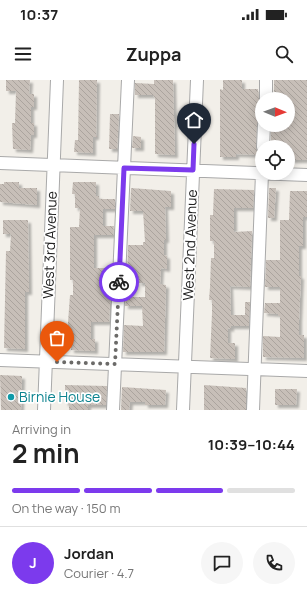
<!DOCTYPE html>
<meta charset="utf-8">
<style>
body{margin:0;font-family:Manrope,sans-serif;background:#f6f6f6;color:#222;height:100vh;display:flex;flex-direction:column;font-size:15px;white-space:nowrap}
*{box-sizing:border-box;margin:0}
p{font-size:13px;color:#767676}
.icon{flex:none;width:22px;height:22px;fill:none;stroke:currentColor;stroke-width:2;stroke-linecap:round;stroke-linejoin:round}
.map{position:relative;height:330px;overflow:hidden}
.drawer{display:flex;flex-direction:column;background:#fff;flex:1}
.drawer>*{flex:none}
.needle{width:26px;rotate:91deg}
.fabs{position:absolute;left:255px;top:12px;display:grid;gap:8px}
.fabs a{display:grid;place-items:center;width:40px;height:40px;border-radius:50%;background:#fff;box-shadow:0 2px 10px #0003;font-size:20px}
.pin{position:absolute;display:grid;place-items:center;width:34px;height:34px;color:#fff;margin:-41px -17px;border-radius:50% 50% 50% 0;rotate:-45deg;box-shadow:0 0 4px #0007}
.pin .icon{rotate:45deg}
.courier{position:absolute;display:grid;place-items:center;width:40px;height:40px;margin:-20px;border:3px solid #7c3aed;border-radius:50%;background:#fff;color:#222;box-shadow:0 1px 5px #0007}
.head em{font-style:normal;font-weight:700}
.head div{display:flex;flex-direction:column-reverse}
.head{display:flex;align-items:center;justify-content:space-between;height:68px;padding:0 12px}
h1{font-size:26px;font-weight:700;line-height:30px}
.bar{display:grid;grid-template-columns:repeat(4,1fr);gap:6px 4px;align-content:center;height:48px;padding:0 12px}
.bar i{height:5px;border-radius:3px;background:#e0e0e0}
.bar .current{background:#7c3aed}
.bar p{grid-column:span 4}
.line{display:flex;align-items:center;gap:10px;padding:0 12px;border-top:1px solid #e0e0e0}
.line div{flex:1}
.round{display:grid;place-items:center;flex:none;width:42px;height:42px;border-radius:21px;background:#f6f6f6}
.status{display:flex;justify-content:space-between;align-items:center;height:28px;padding:0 20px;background:#fff;direction:ltr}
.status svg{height:11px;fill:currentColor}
header{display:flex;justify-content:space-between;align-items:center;height:52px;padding:0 12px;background:#fff;font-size:18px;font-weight:700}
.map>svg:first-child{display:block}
</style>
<div class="status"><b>10:37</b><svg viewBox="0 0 49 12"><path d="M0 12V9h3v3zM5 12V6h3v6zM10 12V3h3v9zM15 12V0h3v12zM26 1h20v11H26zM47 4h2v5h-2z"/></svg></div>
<header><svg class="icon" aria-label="menu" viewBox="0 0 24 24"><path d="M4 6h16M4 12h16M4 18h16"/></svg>Zuppa<svg class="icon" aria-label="search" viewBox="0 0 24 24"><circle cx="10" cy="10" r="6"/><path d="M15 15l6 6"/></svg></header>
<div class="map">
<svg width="307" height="330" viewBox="0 0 307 330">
<defs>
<pattern id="building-back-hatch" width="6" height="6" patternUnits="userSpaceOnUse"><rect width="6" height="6" fill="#c7bfb8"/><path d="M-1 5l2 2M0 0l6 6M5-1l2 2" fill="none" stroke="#aba49e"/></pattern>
<filter id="shadow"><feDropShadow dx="3" dy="3" stdDeviation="1" flood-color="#0004"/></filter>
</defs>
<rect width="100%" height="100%" fill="#f2efe9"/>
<path fill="url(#building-back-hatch)" filter="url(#shadow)" d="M 6,0 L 30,0 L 29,14 L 34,14 L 34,27 L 31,27 L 31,43 L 34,43 L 34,55 L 31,55 L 30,70 L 13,69 L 12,43 L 15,43 L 16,11 L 6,11 Z
M 79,0 L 97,0 L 96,57 L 93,57 L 93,73 L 74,72 L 75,60 L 78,60 Z
M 154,0 L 173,0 L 175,75 L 155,74 L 155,18 L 153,15 L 135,15 L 135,3 L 154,4 Z
M 223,0 L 242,0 L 242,9 L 258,9 L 261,38 L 257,44 L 256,67 L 257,71 L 261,75 L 236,74 L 236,77 L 220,77 L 220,9 L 223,10 Z
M 274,0 L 307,0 L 307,80 L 291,80 L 291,67 L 271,67 L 271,45 L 288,45 L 288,19 L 274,19 Z
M 110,34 L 119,34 L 117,69 L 109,69 Z
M 133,56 L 141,57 L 141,68 L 132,68 Z
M 4,102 L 19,102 L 19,108 L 37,108 L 37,125 L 0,122 L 0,104 L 4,104 Z
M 73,102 L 96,102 L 96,116 L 99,116 L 99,119 L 115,119 L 115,129 L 103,129 L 103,146 L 114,146 L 113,155 L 94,155 L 94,188 L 112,188 L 109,242 L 91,242 L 91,259 L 95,259 L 95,271 L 71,270 L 71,256 L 67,256 L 70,215 L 73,215 L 73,200 L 70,200 L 70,147 L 79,147 L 80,128 L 75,128 L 75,114 L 72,114 Z
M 131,108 L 171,111 L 171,127 L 165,127 L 166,160 L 164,160 L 164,175 L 167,176 L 167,189 L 161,188 L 160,204 L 166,205 L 164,272 L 123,272 L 124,245 L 143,246 L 142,226 L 125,226 L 126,217 L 145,217 L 145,203 L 139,203 L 139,196 L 127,196 L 128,165 L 143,165 L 143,162 L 145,162 L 143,131 L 130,131 Z
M 269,108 L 276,108 L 274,138 L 268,138 Z
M 214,109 L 254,110 L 253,128 L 234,128 L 234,152 L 252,151 L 250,207 L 230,206 L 231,235 L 245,235 L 245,222 L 250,222 L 249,246 L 231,246 L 231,249 L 228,248 L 228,263 L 235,263 L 235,279 L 210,278 L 212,233 L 212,220 L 209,220 L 210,207 L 211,178 L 214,178 L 214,161 L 210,161 L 210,135 L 213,135 Z
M 290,111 L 307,111 L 307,137 L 303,137 L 303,166 L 299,166 L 299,196 L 301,196 L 299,240 L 299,255 L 304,255 L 304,278 L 263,277 L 263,256 L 280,257 L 280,236 L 278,236 L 278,234 L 264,233 L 265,223 L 280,223 L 280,207 L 265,207 L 266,180 L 280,180 L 280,140 L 289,140 Z
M 3,140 L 28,140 L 29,212 L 25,212 L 25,269 L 4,268 L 6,171 L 10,171 L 11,154 L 3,154 Z
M 0,295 L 22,296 L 21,330 L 1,330 Z
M 65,305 L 107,306 L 106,325 L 88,325 L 88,330 L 69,330 L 69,323 L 65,323 Z
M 204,305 L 246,308 L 246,330 L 204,330 Z
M 122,307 L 166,310 L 165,325 L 145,325 L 145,322 L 130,322 L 129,330 L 121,330 Z
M 275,309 L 297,309 L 296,325 L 275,325 Z"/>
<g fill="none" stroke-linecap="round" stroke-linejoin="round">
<defs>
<path id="minor" d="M 266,19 L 266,0
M 263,67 L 264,45
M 0,83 L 307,95
M 0,280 L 307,291
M 44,330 L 57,0
M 113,330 L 128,0
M 183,330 L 197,0
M 253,330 L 262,93"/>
</defs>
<use href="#minor" stroke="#a9a9a9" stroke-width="14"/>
<use href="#minor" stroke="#fff" stroke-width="12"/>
</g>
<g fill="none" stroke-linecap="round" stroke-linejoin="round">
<path stroke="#6b6a68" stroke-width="4" stroke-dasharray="0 7.2" d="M 57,282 L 115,284 L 119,202"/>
<path stroke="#7c3aed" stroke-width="5" d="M 119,202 L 124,88 L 193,90 L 194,64"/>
</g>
<circle fill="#0f9aa8" stroke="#fff" stroke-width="1.5" cx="11" cy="317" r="4"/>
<g text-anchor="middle" stroke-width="3.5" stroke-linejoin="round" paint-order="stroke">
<g font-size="14" fill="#222" stroke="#fff">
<text transform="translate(50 165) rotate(-88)" y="5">West 3rd Avenue</text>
<text transform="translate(190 165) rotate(-88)" y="5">West 2nd Avenue</text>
</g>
<g font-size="14" fill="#0d838f" stroke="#fff" text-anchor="start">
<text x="19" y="322">Birnie House</text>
</g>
</g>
</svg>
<div class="fabs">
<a><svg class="needle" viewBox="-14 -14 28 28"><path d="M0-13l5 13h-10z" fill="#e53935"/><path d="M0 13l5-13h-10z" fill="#767676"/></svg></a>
<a><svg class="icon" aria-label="locate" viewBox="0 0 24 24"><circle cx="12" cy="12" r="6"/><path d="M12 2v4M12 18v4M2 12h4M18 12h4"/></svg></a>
</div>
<div class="pin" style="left:57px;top:282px;background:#ea580c"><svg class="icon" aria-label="bag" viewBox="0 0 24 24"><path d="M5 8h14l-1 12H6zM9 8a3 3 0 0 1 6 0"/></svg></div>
<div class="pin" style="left:194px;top:64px;background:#1f2937"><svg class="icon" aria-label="home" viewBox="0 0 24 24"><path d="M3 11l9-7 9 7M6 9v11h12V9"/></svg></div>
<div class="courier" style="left:119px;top:202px"><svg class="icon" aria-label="bike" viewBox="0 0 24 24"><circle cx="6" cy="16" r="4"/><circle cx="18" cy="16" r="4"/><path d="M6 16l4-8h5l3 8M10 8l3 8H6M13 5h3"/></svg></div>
</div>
<section class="drawer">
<div class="head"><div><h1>2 min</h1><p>Arriving in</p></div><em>10:39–10:44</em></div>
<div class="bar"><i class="current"></i><i class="current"></i><i class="current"></i><i></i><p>On the way · 150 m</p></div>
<div class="line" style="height:72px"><b class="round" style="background:#7c3aed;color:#fff">J</b><div><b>Jordan</b><p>Courier · 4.7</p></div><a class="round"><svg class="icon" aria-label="chat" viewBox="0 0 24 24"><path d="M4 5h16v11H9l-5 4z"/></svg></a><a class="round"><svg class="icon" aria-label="phone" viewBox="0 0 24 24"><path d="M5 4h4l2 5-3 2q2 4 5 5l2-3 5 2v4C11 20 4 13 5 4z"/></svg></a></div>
</section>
